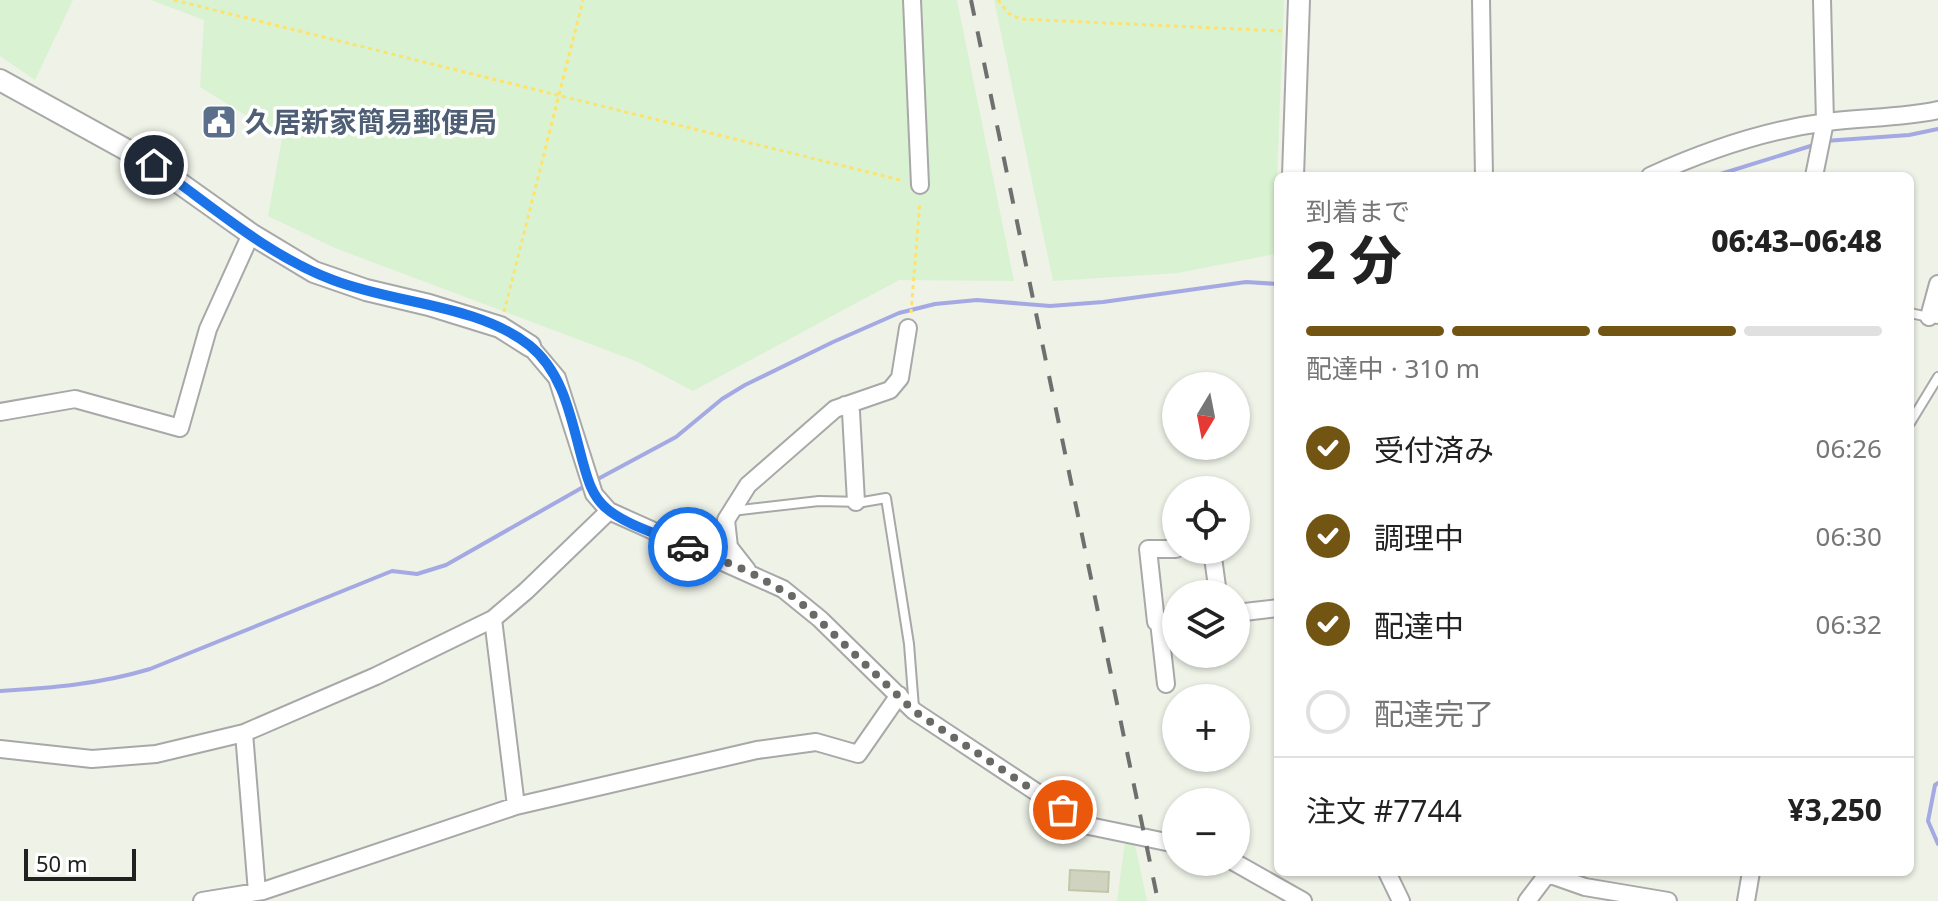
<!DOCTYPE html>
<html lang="ja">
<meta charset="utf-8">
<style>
body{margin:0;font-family:"Noto Sans","Noto Sans JP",sans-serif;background:#f6f6f6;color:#222;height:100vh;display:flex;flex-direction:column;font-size:30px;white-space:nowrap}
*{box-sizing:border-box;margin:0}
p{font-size:26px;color:#767676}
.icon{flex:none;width:44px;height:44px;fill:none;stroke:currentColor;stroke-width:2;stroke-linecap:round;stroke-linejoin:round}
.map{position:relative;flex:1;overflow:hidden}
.drawer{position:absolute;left:1274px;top:172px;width:640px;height:704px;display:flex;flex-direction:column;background:#fff;border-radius:12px;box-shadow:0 2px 6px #0004}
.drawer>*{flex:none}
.needle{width:52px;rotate:190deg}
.fabs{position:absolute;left:1162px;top:372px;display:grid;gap:16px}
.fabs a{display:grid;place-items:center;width:88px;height:88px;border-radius:50%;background:#fff;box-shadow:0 2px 6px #0004;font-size:40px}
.scale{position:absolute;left:24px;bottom:20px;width:112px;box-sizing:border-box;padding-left:8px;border:4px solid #212121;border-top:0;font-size:22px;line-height:28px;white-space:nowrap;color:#212121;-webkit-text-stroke:6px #fff;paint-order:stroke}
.pin{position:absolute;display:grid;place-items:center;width:68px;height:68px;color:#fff;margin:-34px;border:4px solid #fff;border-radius:50%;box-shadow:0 2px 8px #0007}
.courier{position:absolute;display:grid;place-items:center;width:80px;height:80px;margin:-40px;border:6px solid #1a73e8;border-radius:50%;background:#fff;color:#222;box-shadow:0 2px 10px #0007}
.head em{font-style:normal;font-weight:800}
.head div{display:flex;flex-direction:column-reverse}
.head{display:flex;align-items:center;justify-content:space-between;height:136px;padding:0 32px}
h1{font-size:52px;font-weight:800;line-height:60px}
.bar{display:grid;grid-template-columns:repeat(4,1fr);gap:12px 8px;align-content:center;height:96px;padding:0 32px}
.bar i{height:10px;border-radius:6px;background:#e0e0e0}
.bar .selected{background:#725513}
.bar p{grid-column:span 4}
.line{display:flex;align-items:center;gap:20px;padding:0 32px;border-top:2px solid #e0e0e0}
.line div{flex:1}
ol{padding:0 32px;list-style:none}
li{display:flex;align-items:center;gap:24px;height:88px}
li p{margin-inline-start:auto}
li .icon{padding:8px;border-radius:50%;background:#725513;color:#fff;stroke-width:4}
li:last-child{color:#767676}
li i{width:44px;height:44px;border:4px solid #e0e0e0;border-radius:50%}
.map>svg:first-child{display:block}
</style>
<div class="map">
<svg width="1938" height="901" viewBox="0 0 1938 901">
<rect width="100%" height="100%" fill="#eef2e7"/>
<path fill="#d9f2d2" d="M 0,0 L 73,0 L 35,80 L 0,56 Z
M 151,0 L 957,0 L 1014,281 L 899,280 L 693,391 L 638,362 L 335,248 L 268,216 L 282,138 L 200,87 L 204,20 Z
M 994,0 L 1284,0 L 1274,254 L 1178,273 L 1053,281 Z
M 1125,842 L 1135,845 L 1147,901 L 1117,901 Z"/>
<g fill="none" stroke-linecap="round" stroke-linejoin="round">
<path stroke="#a4a9e3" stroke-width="4" d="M 1825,141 L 1909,135 L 1938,129
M 1714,176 L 1817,144
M 596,480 L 676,437 L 722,399 L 745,385 L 833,342 L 899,313 L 935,304 L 977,300 L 1050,306 L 1103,302 L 1246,282 L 1278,284
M 0,691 C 52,688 100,684 150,669 L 392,571 L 417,574 L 446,565 L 585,486
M 1938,783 L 1935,785 L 1928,821 L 1938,844"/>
</g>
<path fill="#d0d3c0" stroke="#c1c6a8" stroke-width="2" d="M 1070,870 L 1109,872 L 1108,892 L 1069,890 Z"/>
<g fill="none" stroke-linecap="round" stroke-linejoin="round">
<defs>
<path id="service" d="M 1910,313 L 1938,319
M 1910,423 L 1938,377
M 732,511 L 819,501 L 863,502 L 886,498 L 909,644 L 914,708"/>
<path id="minor" d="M 912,0 L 920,185
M 1481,0 L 1484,176
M 1650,176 C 1707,150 1765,130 1827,122 C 1864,117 1902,118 1938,110
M 1814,176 L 1825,122 L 1822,0
M 1929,317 L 1938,284
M 530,346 L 557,378 L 594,494 L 609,511 L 783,589 L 820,619 L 914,711 L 1077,819 L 1089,826 L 1176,844
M 845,405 L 851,412 L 856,502
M 0,412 L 75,399 L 180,428 L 208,329 L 251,234
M 1176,549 L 1148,549 L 1156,622 L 1176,620
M 1212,550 L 1218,594
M 747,570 L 729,547 L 726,520 L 748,485 L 835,409 L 890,390 L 900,378 L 908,328
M 1236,613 L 1278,608
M 493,619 L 516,806
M 1159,622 L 1166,684
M 244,733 L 257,892
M 0,749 L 92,759 L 156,754 L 244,733 L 376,676 L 493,619 L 526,591 L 609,511
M 1234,862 L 1303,901
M 1387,872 L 1401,901
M 1548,874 L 1585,887 L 1668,901
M 202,901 L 263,891 L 516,806 L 757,750 L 816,742 L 858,754 L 899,695
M 1527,901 L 1549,872
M 1746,901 L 1751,872"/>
<path id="tertiary" d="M 0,80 L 154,165 L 251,234 L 314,272 L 366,290 L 429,305 L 500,327 L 530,346
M 1293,176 L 1299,0"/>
</defs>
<use href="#service" stroke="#a8a8a8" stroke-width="12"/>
<use href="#minor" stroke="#a8a8a8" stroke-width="20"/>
<use href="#tertiary" stroke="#a8a8a8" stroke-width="24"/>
<path stroke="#ffe26c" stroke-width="3" stroke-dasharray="4 4" stroke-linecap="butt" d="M 174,0 L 904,181
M 998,0 L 1008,13 L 1020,19 L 1282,31
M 504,312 L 583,0
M 911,313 L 920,201"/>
<use href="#service" stroke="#fff" stroke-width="8"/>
<use href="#minor" stroke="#fff" stroke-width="16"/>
<use href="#tertiary" stroke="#fff" stroke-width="20"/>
<path stroke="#6f6f6f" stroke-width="4" stroke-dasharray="16 16" stroke-linecap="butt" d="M 971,0 L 1158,901"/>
</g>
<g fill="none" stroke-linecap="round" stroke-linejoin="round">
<path stroke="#696a66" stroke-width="8" stroke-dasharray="0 14.4" d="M 688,547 L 748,571 L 797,599 L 914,711 L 1063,810"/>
<path stroke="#1a73e8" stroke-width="10" d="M 154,165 C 211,205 268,256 333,280 C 395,304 476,304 529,345 C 564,373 571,419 582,459 C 587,477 591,495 606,508 C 625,525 664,536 688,547"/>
</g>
<defs>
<symbol id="civic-square" viewBox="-11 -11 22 22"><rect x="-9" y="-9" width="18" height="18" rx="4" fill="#5c6f8a" stroke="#fff"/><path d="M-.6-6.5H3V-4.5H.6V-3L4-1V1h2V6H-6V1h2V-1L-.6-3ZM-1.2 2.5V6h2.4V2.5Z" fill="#fff"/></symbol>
</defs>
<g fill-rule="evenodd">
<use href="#civic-square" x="199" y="102" width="40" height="40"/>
</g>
<g text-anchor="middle" stroke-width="7" stroke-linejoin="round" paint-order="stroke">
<g font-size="28" font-weight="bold" fill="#4e5e75" stroke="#fff" text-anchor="start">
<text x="245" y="132">久居新家簡易郵便局</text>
</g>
</g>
</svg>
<div class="fabs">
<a><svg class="needle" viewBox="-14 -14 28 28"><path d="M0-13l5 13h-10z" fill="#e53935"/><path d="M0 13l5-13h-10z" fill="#767676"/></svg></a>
<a><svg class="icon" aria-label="locate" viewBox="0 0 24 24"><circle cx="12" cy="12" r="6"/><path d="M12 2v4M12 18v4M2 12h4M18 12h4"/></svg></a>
<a><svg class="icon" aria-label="layers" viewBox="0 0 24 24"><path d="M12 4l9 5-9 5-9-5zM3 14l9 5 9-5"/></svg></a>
<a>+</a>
<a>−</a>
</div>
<div class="scale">50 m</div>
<div class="pin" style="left:1063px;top:810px;background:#ea580c"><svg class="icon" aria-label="bag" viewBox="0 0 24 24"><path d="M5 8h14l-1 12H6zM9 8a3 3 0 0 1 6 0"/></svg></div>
<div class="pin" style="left:154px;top:165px;background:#1f2937"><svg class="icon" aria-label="home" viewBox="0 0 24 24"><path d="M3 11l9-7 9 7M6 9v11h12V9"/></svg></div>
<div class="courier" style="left:688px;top:547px"><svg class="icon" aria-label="car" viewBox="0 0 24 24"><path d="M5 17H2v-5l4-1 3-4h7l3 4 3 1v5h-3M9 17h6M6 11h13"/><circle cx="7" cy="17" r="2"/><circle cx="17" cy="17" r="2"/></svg></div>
<section class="drawer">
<div class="head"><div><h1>2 分</h1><p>到着まで</p></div><em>06:43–06:48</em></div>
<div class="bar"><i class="selected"></i><i class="selected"></i><i class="selected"></i><i></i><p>配達中 · 310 m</p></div>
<ol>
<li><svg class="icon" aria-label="check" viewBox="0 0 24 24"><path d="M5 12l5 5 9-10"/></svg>受付済み<p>06:26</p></li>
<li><svg class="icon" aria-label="check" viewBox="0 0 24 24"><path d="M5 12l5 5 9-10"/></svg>調理中<p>06:30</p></li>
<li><svg class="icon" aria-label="check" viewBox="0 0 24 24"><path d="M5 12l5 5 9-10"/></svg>配達中<p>06:32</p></li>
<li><i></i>配達完了</li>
</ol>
<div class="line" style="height:104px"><div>注文 #7744</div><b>¥3,250</b></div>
</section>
</div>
